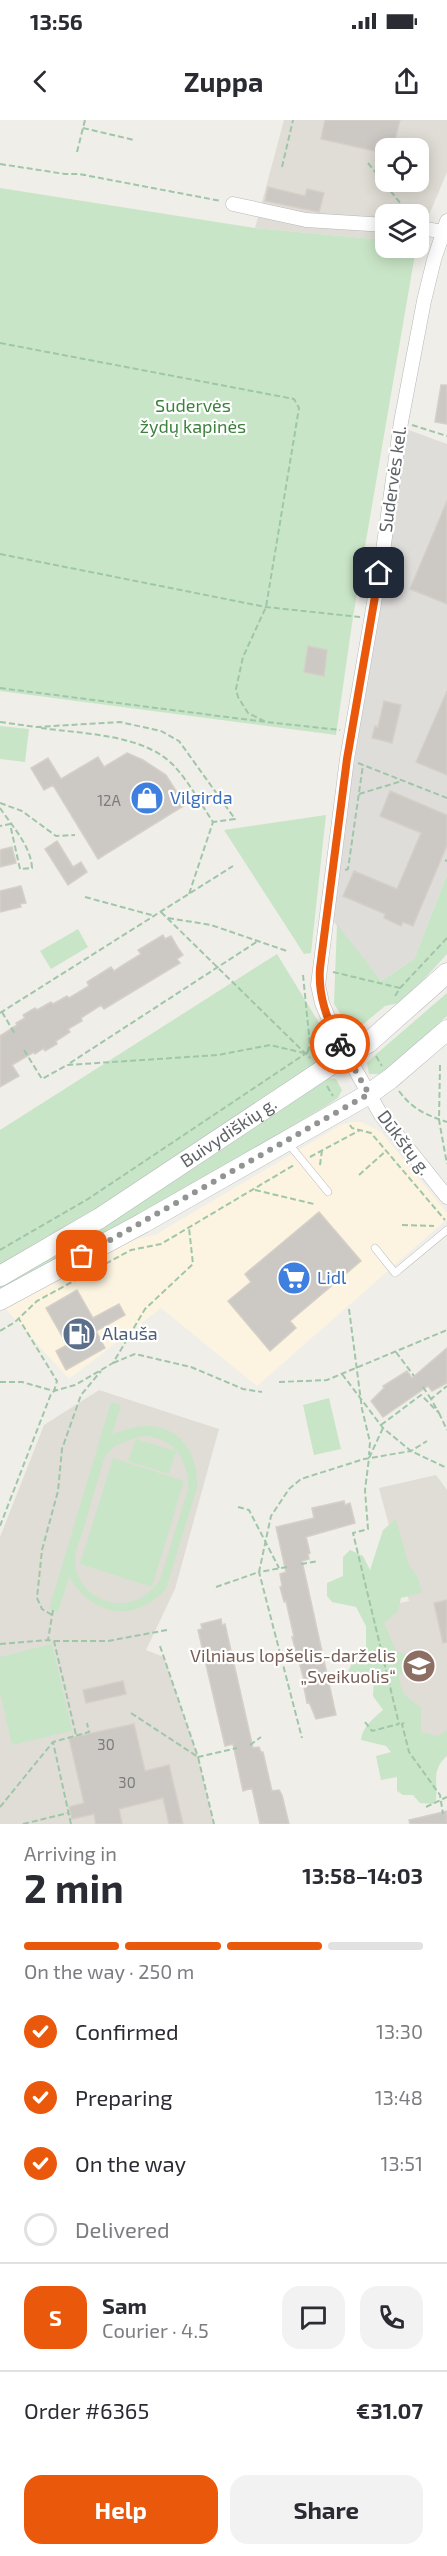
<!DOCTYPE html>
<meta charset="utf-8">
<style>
body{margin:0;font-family:"Exo 2",sans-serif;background:#f2f2f3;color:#2b2b33;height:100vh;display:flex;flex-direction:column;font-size:22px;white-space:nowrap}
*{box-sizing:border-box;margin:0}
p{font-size:20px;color:#7c7c81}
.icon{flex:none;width:33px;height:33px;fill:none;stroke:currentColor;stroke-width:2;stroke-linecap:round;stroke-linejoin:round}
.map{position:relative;height:1704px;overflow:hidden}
.drawer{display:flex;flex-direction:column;background:#fff;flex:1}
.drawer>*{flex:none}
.buttons{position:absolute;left:375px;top:18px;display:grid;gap:12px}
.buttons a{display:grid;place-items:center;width:54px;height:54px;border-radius:12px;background:#fff;box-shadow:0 3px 15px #0003;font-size:30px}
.pin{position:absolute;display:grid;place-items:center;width:51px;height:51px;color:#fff;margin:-26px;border-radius:12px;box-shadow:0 3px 9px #0006}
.courier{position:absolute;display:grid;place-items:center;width:60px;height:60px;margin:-30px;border:4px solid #ea580c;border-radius:50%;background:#fff;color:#222;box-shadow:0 2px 8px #0007}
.overview em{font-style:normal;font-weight:700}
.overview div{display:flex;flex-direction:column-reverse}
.overview{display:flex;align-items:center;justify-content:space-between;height:102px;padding:0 24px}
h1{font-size:39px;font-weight:700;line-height:45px}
.bar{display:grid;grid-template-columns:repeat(4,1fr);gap:9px 6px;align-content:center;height:72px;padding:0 24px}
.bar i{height:8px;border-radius:4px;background:#e1e1e2}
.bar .active{background:#ea580c}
.bar p{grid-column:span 4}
.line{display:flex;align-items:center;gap:15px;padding:0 24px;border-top:2px solid #e1e1e2}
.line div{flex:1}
.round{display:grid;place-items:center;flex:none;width:63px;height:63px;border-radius:18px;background:#f2f2f3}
ol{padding:0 24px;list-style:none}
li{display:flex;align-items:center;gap:18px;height:66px}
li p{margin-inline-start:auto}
li .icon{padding:6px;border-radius:50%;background:#ea580c;color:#fff;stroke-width:4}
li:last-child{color:#7c7c81}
li i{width:33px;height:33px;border:3px solid #e1e1e2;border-radius:50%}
.action{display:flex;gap:12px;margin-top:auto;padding:12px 24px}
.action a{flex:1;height:69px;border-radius:18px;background:#ea580c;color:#fff;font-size:24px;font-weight:700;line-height:69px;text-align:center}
.action a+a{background:#f2f2f3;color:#2b2b33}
.status{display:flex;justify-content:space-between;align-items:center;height:42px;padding:0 30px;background:#fff;direction:ltr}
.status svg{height:16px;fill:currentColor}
header{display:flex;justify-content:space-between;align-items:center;height:78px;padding:0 24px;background:#fff;font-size:27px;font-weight:700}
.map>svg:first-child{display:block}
</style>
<div class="status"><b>13:56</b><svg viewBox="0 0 49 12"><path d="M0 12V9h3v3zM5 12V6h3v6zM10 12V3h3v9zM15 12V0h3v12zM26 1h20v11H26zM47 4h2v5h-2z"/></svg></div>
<header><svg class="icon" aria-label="back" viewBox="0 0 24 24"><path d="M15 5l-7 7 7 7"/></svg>Zuppa<svg class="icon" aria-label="share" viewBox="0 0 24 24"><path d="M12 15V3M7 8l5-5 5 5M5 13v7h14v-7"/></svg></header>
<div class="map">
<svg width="447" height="1704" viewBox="0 0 447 1704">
<rect width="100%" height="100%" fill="#f0eee8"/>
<path fill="#fcf4e1" d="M 351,1002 L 361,1002 L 381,1012 L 447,1093 L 447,1099 L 257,1266 L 161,1188 L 69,1259 L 5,1188 L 132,1120 L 155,1115 L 341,1005 Z"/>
<path fill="#dfddda" d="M 406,309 L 447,324 L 447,755 L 414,839 L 381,861 L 330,797 Z"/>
<path fill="#e0ddd6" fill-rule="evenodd" d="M 284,0 L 447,0 L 447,52 L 419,119 L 418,94 L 386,94 L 385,120 L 255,108 ZM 386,28 L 418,28 L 418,62 L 386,62 Z
M 99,1270 L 219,1309 L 175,1469 L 146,1530 L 164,1537 L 198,1637 L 214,1704 L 0,1704 L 0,1417 L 44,1305 Z
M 436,1355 L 447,1370 L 447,1620 L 411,1629 L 376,1488 L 409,1481 L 379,1368 Z"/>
<path fill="#c9e5c7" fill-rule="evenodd" d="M 0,68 L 255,108 L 385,120 L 386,128 L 416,128 L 353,497 L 336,615 L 0,571 Z
M 0,606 L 29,609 L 25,642 L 0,639 Z
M 326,695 L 311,833 L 304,834 L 224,710 Z
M 447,755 L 447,834 L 403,882 L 385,886 L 360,907 L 350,908 L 334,884 L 337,804 L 381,861 L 414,839 Z
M 78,809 L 88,827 L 51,849 L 40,831 Z
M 277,834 L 324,911 L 328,923 L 322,940 L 114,1080 L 0,1147 L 0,1010 Z
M 447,873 L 447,896 L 380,954 L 369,954 L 367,943 L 374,936 Z
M 327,958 L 336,959 L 342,970 L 338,978 L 329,984 L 144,1094 L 0,1171 L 0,1165 Z
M 329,1278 L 341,1329 L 314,1335 L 303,1285 Z
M 111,1282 L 121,1285 L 112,1315 C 159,1292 199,1315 197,1368 L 166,1469 C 135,1504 92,1496 69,1457 L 58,1492 L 49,1489 ZM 142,1316 C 173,1316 189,1340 188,1369 L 160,1460 C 149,1475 136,1484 117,1483 C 94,1481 75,1463 75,1440 C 75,1430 81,1418 84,1408 C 91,1384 98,1360 105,1336 L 116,1325 Z
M 136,1319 L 176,1331 L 169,1354 L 128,1341 Z
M 113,1338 L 184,1361 L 152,1467 L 80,1444 Z
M 396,1399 L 409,1445 L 418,1458 L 422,1473 L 401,1478 L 398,1491 L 384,1503 L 396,1531 L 408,1535 L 413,1548 L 399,1555 C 400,1572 406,1578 421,1587 L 421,1612 L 438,1616 L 447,1610 L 447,1636 C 429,1652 440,1664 435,1684 L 420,1683 L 413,1675 L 403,1675 L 397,1671 L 397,1657 L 381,1660 L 376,1636 L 391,1632 L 386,1626 L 361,1620 C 362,1607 374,1598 383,1590 L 373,1576 L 374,1555 L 363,1552 L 351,1558 L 348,1552 L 352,1543 L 366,1542 L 366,1506 L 356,1487 L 332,1482 L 327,1476 L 327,1463 L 343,1456 L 343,1437 L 350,1430 L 363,1436 L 370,1450 L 383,1410 Z
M 52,1524 L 72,1611 L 12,1625 L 0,1573 L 0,1537 Z"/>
<path fill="#ccc9c4" stroke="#d5cfc7" stroke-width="1.5" d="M 325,0 L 400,0 L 393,28 L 376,24 L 375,31 L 321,19 Z
M 268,67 L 305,76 L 307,69 L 324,73 L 319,92 L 265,81 Z
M 441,265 L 447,265 L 447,304 L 435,302 Z
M 447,381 L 447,484 L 410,469 Z
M 308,526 L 327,530 L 324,556 L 304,552 Z
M 447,571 L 447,655 L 416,642 Z
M 384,581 L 401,585 L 392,623 L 372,618 L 375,606 L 378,607 Z
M 127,633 L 143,640 L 166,655 L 185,685 L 98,739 L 53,665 L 44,670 L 31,648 L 48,638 L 61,659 L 98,637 L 104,647 Z
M 390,671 L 447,695 L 447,725 L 413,806 L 403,802 L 401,806 L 384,798 L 385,794 L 343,776 L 354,751 L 397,769 L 421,713 L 380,696 Z
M 57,721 L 73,747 L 81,742 L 87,752 L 68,765 L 45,729 Z
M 12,727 L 16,743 L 0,747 L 0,730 Z
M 21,766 L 26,783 L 20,784 L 21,787 L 0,792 L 0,771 Z
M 163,815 L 165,819 L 171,816 L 178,828 L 183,835 L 177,839 L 180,843 L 104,889 L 101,885 L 81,898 L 82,901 L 68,909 L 70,912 L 56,921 L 57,924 L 45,931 L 44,928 L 35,934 L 34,932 L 12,945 L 19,956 L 0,967 L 0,916 L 17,905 L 16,903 L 25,898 L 23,895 L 35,888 L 37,890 L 51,882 L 53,884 L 67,876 L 69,878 L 89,866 L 87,862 L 111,847 L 114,851 L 128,842 L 141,834 L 138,830 Z
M 319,1092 L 361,1141 L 290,1201 L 296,1208 L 270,1231 L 228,1181 L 251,1162 L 245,1154 Z
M 77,1170 L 93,1198 L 119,1184 L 125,1195 L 96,1211 L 105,1228 L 66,1250 L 56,1231 L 67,1225 L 46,1188 Z
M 447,1228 L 447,1263 L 432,1271 L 428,1266 L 383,1297 L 371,1281 L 384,1268 L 383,1266 L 407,1251 L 412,1258 Z
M 344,1381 L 345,1385 L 350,1383 L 355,1403 L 306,1417 L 310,1433 L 308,1434 L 309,1439 L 302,1441 L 336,1595 L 316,1599 L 309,1582 L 307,1583 L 304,1567 L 306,1567 L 292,1517 L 294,1517 L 286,1481 L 284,1482 L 280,1467 L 282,1466 L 280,1454 L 286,1452 L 276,1407 L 314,1398 L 312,1388 Z
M 447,1480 L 447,1522 L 443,1523 L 434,1483 Z
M 221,1499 L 222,1505 L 225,1504 L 253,1628 L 259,1627 L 261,1632 L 263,1632 L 272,1671 L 279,1670 L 282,1675 L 289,1704 L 260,1704 L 252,1668 L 243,1671 L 233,1624 L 225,1626 L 198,1510 L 202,1509 L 201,1504 Z
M 123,1561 L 126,1574 L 86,1583 L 83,1570 Z
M 134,1604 L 145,1651 L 169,1645 L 183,1704 L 169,1704 L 163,1678 L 119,1689 L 122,1704 L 96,1704 L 94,1694 L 72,1699 L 69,1687 L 84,1683 L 69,1618 Z
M 447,1691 L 447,1704 L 410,1704 L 409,1700 Z"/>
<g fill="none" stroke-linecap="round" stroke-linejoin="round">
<defs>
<path id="service" d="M 288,1023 L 328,1072
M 375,1128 L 395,1153 L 447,1110"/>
<path id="minor" d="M 233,84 L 306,100 L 386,105
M 447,101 L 434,140 L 424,181 L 401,302 L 383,431 L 347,639 L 318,865 L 322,883 L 335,914 L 381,995 L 447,1077
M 418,107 L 442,112"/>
<g id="secondary">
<path id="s1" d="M 0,1156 L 100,1098 L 347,934 L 368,923 L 447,853"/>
<path d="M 0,1180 L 143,1103 L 369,974 L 390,959 L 447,910"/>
</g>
</defs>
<use href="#service" stroke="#b5b8bb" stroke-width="8"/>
<use href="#minor" stroke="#b5b8bb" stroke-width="15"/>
<use href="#secondary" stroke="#b4b7bb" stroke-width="21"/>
<path stroke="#a0c6a9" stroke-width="2" stroke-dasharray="6 3" stroke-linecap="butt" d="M 83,8 L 134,20
M 77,32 L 85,0
M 368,43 L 409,94
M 0,44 L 65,54 L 79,54 L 221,81
M 282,47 L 293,0
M 0,223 L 294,279 L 299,288 L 266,487 L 243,537 L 236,569 L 238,577 L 248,593 L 266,602
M 412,305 L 447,316
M 0,434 L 266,487 L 360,497
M 0,568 L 266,602 L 340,610
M 0,602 L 36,607 L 120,602 L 161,611 L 179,621 L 235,699 L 213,702
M 41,608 C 83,614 147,614 176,648 C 190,664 201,684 213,702 L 189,774
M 358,643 L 447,678
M 359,674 L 402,661
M 0,683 L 22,691 L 56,716 L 75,715
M 0,688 C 12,706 31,726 32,748 L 20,749 L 10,704 L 0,706
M 445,740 L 447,741
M 345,750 L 348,749 L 363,645
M 85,777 L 155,796
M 161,792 L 310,938
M 168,798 L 211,805 L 287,831
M 333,852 L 400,868
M 303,855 L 310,925 L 307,933
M 395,876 L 400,868 L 447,818
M 2,892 L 15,914
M 0,893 L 233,746
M 24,930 L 42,959 L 67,945 L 218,935 L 270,925 L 304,933
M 376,936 L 382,946
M 70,943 L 258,821
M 440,945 L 439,1000 L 447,1044
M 327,966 L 333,976
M 399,971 C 412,989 426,995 447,1002
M 350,1005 L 352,1008 L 371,1013 L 445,1100
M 310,1037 L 360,1010
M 320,1045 L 322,1030
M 359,1055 L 386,1031
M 255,1070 L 314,1084
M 402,1105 L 434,1106
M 0,1130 L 88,1079 L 323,922
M 349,1189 L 362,1289 L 370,1322 L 369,1335
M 0,1211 L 15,1202 L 37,1181 L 131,1130 L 161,1124 L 294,1045
M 396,1232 L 414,1256
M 113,1243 L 135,1234 L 191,1247 L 243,1269 L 262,1272
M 342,1254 L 383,1308 L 411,1331 L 447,1348
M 0,1262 L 22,1262 L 54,1271 L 57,1261 L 19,1199
M 279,1262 L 327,1260 L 447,1210
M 423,1267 L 431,1279
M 439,1293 L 447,1310
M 381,1305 L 421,1275 L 439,1293 L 431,1279 L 447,1266
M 383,1308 L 369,1338 L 365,1370 L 368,1409 L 353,1413 L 399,1604
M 238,1387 L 249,1390 L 279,1448
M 0,1406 L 51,1274 L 54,1271 L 75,1265 L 113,1243 L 145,1189 L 193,1144 L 189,1108
M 301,1444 L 318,1441
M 287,1447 L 259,1452 L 302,1618
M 216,1467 L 259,1452 L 271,1396 L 289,1369 L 301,1359 L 364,1339 L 411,1331 L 427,1321
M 53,1490 L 48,1520 L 54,1521 L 76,1615
M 52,1495 L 42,1489 L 37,1478 L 42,1430 L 58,1371 L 62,1329 L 81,1275 L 101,1251
M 54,1521 L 108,1521 L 167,1510
M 0,1524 L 48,1520
M 160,1526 L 198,1637 L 237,1628
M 131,1593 L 198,1637 L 214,1704
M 365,1602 L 372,1611 L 399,1604
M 404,1603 L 402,1604 L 409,1632 L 440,1675 L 443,1694
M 250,1625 L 261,1617
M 0,1687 L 53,1622
M 426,1687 L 447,1677
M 23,1704 L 68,1693
M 71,1704 L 53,1622 L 89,1612 L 87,1603"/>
<use href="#service" stroke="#fff" stroke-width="7"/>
<use href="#minor" stroke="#fff" stroke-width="14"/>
<use href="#secondary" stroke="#fff" stroke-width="20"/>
</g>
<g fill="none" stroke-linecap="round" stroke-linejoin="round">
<path stroke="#929494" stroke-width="6" stroke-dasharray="0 10.8" d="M 82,1136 L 369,974 L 340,924"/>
<path stroke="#ea580c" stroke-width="8" d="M 340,924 C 327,900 318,876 320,848 L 347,639 L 379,453"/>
</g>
<defs>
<symbol id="shop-disc" viewBox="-11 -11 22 22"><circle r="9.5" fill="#3f7fe0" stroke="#fff"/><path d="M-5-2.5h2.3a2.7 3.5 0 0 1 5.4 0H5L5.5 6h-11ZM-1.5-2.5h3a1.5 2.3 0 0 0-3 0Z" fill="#fff"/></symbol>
<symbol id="supermarket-disc" viewBox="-11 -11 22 22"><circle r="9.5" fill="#3f7fe0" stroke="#fff"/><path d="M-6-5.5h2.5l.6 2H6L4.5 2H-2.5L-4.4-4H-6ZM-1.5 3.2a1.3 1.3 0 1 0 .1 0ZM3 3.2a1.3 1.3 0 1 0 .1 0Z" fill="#fff"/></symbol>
<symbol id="fuel-disc" viewBox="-11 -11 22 22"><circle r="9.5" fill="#5c6f8a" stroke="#fff"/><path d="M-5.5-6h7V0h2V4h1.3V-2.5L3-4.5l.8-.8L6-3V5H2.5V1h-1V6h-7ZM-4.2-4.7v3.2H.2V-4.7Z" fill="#fff"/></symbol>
<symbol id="school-disc" viewBox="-11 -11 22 22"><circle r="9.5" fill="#8d6e63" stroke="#fff"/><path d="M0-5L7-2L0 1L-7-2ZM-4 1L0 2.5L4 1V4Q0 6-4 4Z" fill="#fff"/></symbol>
</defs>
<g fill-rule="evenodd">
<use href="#shop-disc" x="128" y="659" width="38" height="38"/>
<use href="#supermarket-disc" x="275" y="1139" width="38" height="38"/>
<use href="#fuel-disc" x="60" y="1195" width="38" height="38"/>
<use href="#school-disc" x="400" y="1527" width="38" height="38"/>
</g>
<g text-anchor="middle" stroke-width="4.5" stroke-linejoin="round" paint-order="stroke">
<g font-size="15" fill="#7a7c7e">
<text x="109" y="686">12A</text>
<text x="106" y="1630">30</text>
<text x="127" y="1668">30</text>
</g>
<g font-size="18" fill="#3c823c" stroke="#fff">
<text x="193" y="292">Sudervės<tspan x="193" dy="21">žydų kapinės</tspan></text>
</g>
<g font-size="18" fill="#5f6367" stroke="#fff">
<text transform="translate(393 359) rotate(-82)" y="6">Sudervės kel.</text>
<text dy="6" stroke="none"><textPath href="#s1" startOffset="270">Buivydiškių g.</textPath></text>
<text transform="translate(404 1023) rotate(53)" y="6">Dūkštų g.</text>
</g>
<g font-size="18" fill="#366cbe" stroke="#fff" text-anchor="start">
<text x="170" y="684">Vilgirda</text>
<text x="317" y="1164">Lidl</text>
</g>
<g font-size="18" fill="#4e5e75" stroke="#fff" text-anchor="start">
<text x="102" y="1220">Alauša</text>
</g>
<g font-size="18" fill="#785e54" stroke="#fff" text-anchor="end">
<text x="396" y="1542">Vilniaus lopšelis-darželis<tspan x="396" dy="21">„Sveikuolis“</tspan></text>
</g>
</g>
</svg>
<div class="buttons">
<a><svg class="icon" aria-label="locate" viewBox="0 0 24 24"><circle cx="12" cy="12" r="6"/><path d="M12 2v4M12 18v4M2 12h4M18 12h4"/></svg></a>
<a><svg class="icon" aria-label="layers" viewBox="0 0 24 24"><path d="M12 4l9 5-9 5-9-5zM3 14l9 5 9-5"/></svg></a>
</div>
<div class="pin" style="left:82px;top:1136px;background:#ea580c"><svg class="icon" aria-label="bag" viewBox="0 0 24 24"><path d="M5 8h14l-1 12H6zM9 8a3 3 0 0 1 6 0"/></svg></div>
<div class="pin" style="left:379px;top:453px;background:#1f2937"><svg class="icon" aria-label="home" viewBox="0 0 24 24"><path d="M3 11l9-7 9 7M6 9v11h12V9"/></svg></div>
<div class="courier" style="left:340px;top:924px"><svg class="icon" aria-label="bike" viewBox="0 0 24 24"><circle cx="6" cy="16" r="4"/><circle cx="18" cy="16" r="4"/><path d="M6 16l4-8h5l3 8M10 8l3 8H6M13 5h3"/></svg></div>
</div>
<section class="drawer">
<div class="overview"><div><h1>2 min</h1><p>Arriving in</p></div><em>13:58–14:03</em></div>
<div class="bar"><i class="active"></i><i class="active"></i><i class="active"></i><i></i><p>On the way · 250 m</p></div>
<ol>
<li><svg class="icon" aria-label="check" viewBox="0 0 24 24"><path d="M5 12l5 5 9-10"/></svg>Confirmed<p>13:30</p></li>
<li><svg class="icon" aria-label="check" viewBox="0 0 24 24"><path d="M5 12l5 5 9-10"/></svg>Preparing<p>13:48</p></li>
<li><svg class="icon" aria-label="check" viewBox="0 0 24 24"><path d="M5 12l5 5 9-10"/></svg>On the way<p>13:51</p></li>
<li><i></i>Delivered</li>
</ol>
<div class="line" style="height:108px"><b class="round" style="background:#ea580c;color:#fff">S</b><div><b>Sam</b><p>Courier · 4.5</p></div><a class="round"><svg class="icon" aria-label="chat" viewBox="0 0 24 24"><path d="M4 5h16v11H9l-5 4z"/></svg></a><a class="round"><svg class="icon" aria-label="phone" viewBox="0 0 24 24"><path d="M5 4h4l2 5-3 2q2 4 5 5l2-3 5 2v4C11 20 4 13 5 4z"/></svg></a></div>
<div class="line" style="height:78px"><div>Order #6365</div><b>€31.07</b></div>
<div class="action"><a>Help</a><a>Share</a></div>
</section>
